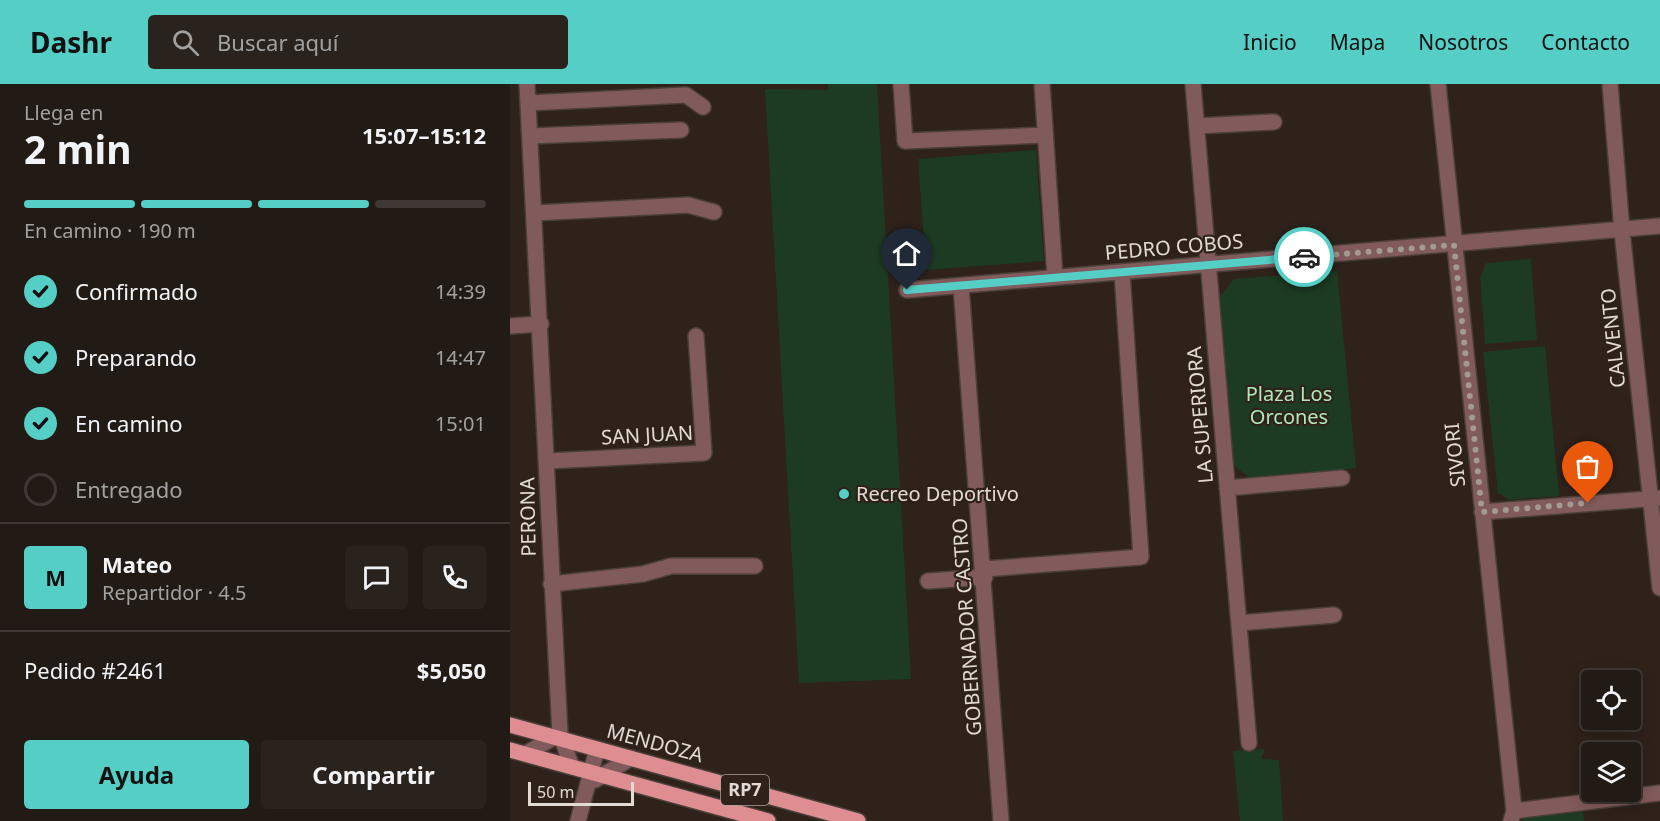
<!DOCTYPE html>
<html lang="es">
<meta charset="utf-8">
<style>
body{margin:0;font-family:"Noto Sans",sans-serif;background:#2a231d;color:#f1f3f6;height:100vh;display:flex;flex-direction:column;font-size:22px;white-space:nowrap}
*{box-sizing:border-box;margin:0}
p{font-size:20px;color:#a2a1a0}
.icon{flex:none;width:33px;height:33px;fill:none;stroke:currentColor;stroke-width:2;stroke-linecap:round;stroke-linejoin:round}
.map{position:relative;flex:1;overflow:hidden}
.details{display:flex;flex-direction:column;background:#221a14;width:510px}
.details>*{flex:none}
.buttons{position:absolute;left:1071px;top:586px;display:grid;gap:12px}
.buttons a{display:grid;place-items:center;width:60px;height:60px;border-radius:6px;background:#221a14;box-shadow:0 3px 15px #0003,0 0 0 2px #3f3834;font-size:30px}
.scale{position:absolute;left:18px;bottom:15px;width:106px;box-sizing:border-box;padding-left:6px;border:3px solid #e2dad5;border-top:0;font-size:16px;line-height:21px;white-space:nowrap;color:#e2dad5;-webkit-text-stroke:4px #2e221b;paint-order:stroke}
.pin{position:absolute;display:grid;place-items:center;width:51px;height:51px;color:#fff;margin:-62px -26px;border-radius:50% 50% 50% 0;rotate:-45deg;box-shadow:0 0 6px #0007}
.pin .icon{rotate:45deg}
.courier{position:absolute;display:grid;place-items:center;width:60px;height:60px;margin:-30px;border:4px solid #55cec5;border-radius:50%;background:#fff;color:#222;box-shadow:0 2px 8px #0007}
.headline em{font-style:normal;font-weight:700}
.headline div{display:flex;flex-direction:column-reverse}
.headline{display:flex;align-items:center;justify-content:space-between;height:102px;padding:0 24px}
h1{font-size:39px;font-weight:700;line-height:45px}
.bar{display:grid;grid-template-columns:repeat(4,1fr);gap:9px 6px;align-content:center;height:72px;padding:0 24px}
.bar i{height:8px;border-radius:4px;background:#3f3834}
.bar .on{background:#55cec5}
.bar p{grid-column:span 4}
.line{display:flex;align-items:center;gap:15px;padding:0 24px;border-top:2px solid #3f3834}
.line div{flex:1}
.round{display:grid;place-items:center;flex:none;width:63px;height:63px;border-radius:6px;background:#2a231d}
ol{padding:0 24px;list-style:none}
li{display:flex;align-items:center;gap:18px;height:66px}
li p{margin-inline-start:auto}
li .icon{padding:6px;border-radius:50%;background:#55cec5;color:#111;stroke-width:4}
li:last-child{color:#a2a1a0}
li i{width:33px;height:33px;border:3px solid #3f3834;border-radius:50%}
.cta{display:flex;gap:12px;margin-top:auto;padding:12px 24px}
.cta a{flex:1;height:69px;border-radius:6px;background:#55cec5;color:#111;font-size:24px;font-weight:700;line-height:69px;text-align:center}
.cta a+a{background:#2a231d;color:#f1f3f6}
header{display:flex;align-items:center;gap:36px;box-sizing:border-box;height:84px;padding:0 30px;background:#55cec5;color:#111}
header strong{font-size:28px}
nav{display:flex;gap:33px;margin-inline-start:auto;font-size:21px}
.search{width:420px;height:54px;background:#2a231d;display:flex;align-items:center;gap:15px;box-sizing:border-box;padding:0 21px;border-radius:6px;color:#a2a1a0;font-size:22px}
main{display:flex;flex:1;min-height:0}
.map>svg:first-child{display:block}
</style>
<header>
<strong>Dashr</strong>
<div class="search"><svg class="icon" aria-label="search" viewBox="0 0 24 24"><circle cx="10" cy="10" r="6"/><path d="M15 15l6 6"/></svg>Buscar aquí</div>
<nav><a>Inicio</a><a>Mapa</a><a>Nosotros</a><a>Contacto</a></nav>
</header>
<main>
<section class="details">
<div class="headline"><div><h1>2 min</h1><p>Llega en</p></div><em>15:07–15:12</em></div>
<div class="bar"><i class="on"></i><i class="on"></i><i class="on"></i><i></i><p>En camino · 190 m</p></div>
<ol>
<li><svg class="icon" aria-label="check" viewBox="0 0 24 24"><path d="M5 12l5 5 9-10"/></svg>Confirmado<p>14:39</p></li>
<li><svg class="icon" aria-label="check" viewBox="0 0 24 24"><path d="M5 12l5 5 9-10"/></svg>Preparando<p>14:47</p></li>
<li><svg class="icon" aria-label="check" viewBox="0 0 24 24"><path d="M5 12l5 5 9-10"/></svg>En camino<p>15:01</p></li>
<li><i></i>Entregado</li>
</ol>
<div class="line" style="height:108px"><b class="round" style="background:#55cec5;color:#111">M</b><div><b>Mateo</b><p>Repartidor · 4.5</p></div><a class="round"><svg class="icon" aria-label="chat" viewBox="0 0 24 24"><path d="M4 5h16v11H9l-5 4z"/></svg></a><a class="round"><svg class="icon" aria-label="phone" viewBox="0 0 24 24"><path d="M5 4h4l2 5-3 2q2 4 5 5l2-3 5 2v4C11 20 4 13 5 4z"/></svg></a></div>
<div class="line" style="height:78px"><div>Pedido #2461</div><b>$5,050</b></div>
<div class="cta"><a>Ayuda</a><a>Compartir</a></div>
</section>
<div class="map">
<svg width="1150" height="737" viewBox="0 0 1150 737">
<rect width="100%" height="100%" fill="#2e221b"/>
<path fill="#1d3b23" d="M 318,0 L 367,0 L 401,595 L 289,599 L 255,5 L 318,6 Z
M 526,66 L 534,177 L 416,186 L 408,75 Z
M 1021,175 L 1027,256 L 975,260 L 970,193 L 976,179 Z
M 827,187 L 846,384 L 739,394 L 723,380 L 709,213 L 724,195 Z
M 1035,262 L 1049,412 L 999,416 L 988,409 L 973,268 Z
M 755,665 L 751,675 L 769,676 L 773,737 L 730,737 L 723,667 Z
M 1073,728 L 1074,737 L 1013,737 L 1014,733 Z"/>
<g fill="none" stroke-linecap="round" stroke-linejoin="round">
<defs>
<path id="street" d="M 17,0 L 50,650 L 62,683
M 391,0 L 395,57 L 535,51
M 532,0 L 545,193
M 683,0 L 739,659
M 928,0 L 1004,727 L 1001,737
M 1100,0 L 1112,147 L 1150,504
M 18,19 L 176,11 L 193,23
M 687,42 L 764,38
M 20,52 L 171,46
M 24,129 L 178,121 L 204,128
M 451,202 L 491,737
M 397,206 L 1150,142
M 0,242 L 31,240
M 38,377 L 194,369 L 186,252
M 717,404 L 832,394
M 972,428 L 1150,414
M 474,485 L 631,473 L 612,188
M 418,497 L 475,493
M 41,500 L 133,490 L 161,482 L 245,482
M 729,539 L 824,531
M 15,670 L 50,650
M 85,696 L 121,674
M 1004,727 L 1150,709
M 68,737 L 87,665"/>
<path id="primary" d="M 0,641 L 348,737
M 0,666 L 258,737"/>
</defs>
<use href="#street" stroke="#4b3f39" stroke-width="18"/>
<use href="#primary" stroke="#4b3f39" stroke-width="18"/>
<use href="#street" stroke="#815a5b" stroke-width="15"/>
<use href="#primary" stroke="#de8d91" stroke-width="15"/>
</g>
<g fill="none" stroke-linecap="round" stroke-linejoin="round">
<path stroke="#a39a94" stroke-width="6" stroke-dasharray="0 10.8" d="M 794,173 L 944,161 L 972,428 L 1078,419"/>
<path stroke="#55cec5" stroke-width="8" d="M 397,206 L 794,173"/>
</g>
<circle fill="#55cec5" stroke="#2e221b" stroke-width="2" cx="334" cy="410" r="6"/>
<g text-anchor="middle" stroke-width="4.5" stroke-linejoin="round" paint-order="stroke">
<rect fill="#2e221b" stroke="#aca39d" stroke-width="1.5" x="211" y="691" width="48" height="30" rx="4.5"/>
<g font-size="18" font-weight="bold" fill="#e2dad5">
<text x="235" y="712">RP7</text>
</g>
<g font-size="20" fill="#e2dad5" stroke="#2e221b">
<text transform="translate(664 163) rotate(-5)" y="7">PEDRO COBOS</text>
<text transform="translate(1103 254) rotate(-96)" y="7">CALVENTO</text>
<text transform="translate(690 331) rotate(-95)" y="7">LA SUPERIORA</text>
<text transform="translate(137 351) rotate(-3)" y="7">SAN JUAN</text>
<text transform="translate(945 371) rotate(-96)" y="7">SIVORI</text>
<text transform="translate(18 433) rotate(-91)" y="7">PERONA</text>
<text transform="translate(457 543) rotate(-94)" y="7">GOBERNADOR CASTRO</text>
<text transform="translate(145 659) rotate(15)" y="7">MENDOZA</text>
</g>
<g font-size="20" fill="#afe7b8" stroke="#2e221b">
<text x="779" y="317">Plaza Los<tspan x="779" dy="23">Orcones</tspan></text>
</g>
<g font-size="20" fill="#e2dad5" stroke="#2e221b" text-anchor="start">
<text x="346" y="417">Recreo Deportivo</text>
</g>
</g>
</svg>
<div class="buttons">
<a><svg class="icon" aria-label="locate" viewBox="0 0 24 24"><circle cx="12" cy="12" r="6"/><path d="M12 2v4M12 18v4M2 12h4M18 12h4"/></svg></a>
<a><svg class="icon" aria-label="layers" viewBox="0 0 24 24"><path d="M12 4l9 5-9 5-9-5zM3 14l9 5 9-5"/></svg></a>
</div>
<div class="scale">50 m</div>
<div class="pin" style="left:1078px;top:419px;background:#ea580c"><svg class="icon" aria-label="bag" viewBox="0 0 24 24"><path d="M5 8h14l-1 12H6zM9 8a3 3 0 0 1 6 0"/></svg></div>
<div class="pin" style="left:397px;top:206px;background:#1f2937"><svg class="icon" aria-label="home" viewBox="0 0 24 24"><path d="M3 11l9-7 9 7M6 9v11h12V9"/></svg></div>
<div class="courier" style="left:794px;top:173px"><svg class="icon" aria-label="car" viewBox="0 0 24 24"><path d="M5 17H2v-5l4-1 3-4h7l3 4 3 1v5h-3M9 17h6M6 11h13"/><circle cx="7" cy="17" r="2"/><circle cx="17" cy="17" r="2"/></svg></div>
</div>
</main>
